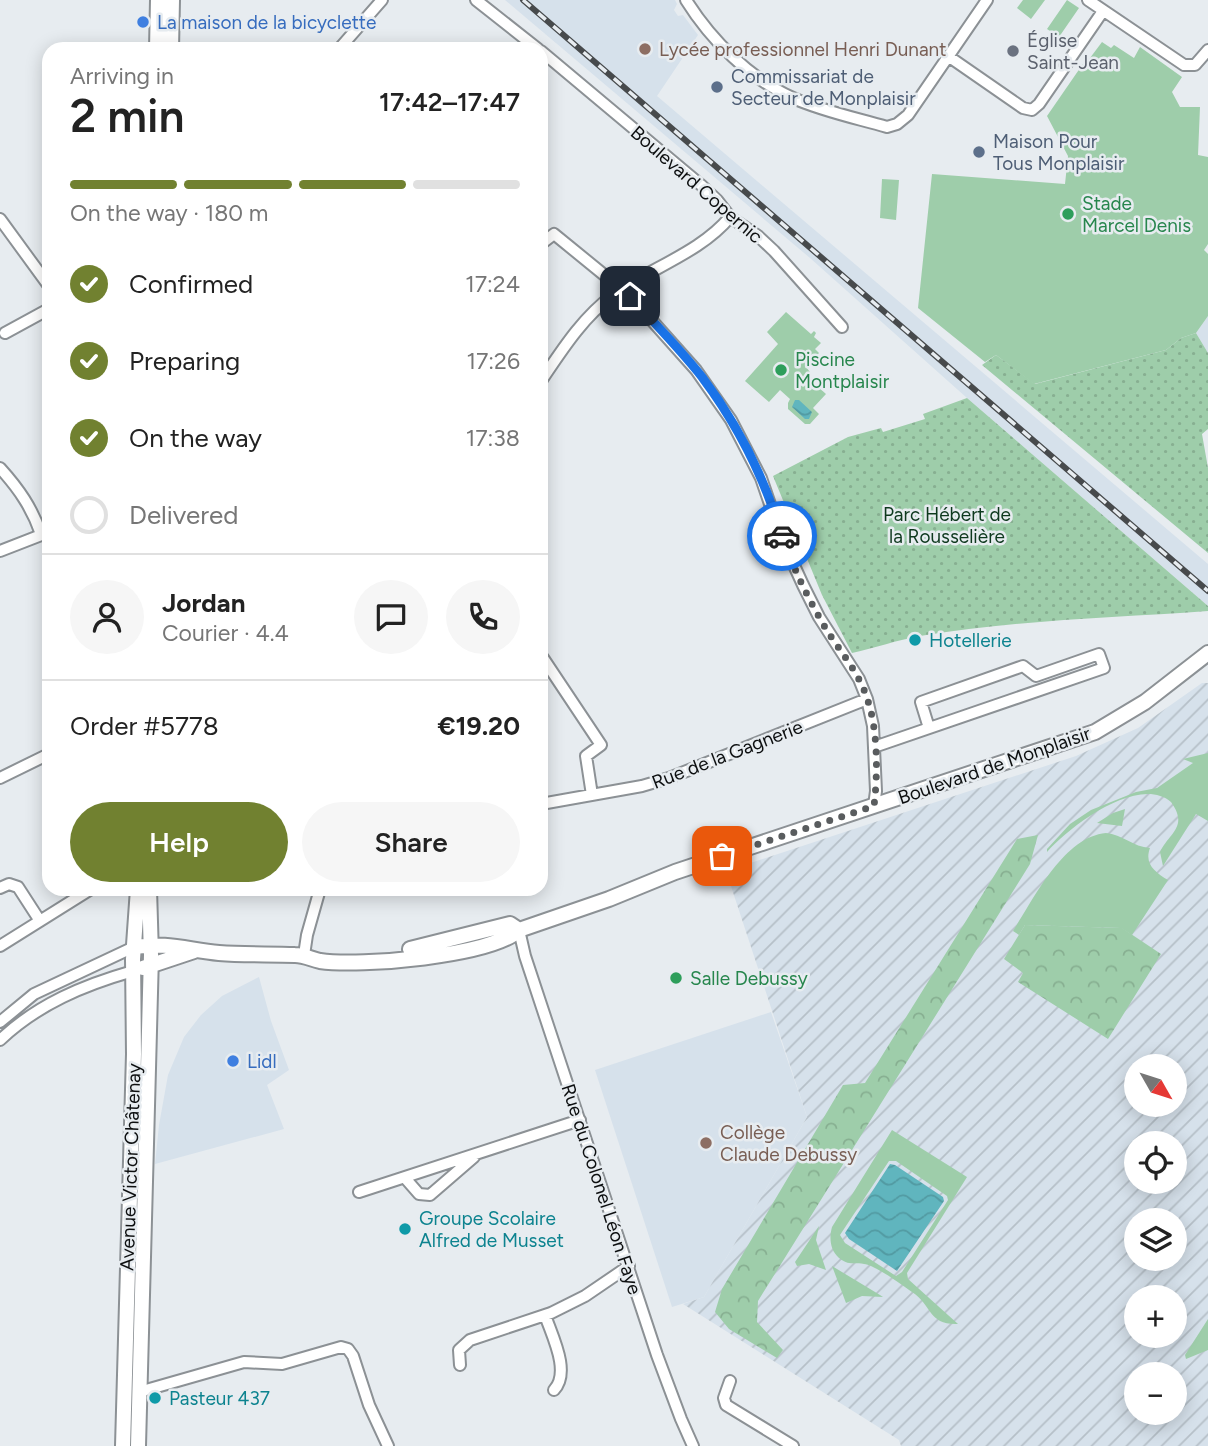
<!DOCTYPE html>
<meta charset="utf-8">
<style>
body{margin:0;font-family:Figtree,sans-serif;background:#f6f6f6;color:#222;height:100vh;display:flex;flex-direction:column;font-size:26px;white-space:nowrap}
*{box-sizing:border-box;margin:0}
p{font-size:23px;color:#767676}
.icon{flex:none;width:38px;height:38px;fill:none;stroke:currentColor;stroke-width:2;stroke-linecap:round;stroke-linejoin:round}
.map{position:relative;flex:1;overflow:hidden}
.sheet{position:absolute;left:42px;top:42px;width:506px;height:854px;display:flex;flex-direction:column;background:#fff;border-radius:21px;box-shadow:0 4px 18px #0003}
.sheet>*{flex:none}
.needle{width:46px;rotate:129deg}
.buttons{position:absolute;left:1124px;top:1054px;display:grid;gap:14px}
.buttons a{display:grid;place-items:center;width:63px;height:63px;border-radius:50%;background:#fff;box-shadow:0 4px 18px #0003;font-size:35px}
.pin{position:absolute;display:grid;place-items:center;width:60px;height:60px;color:#fff;margin:-30px;border-radius:14px;box-shadow:0 4px 10px #0006}
.courier{position:absolute;display:grid;place-items:center;width:70px;height:70px;margin:-35px;border:5px solid #1a73e8;border-radius:50%;background:#fff;color:#222;box-shadow:0 2px 9px #0007}
.head em{font-style:normal;font-weight:600}
.head div{display:flex;flex-direction:column-reverse}
.head{display:flex;align-items:center;justify-content:space-between;height:119px;padding:0 28px}
h1{font-size:46px;font-weight:600;line-height:52px}
.bar{display:grid;grid-template-columns:repeat(4,1fr);gap:10px 7px;align-content:center;height:84px;padding:0 28px}
.bar i{height:9px;border-radius:5px;background:#e0e0e0}
.bar .current{background:#718130}
.bar p{grid-column:span 4}
.line{display:flex;align-items:center;gap:18px;padding:0 28px;border-top:2px solid #e0e0e0}
.line div{flex:1}
.round{display:grid;place-items:center;flex:none;width:74px;height:74px;border-radius:37px;background:#f6f6f6}
ol{padding:0 28px;list-style:none}
li{display:flex;align-items:center;gap:21px;height:77px}
li p{margin-inline-start:auto}
li .icon{padding:7px;border-radius:50%;background:#718130;color:#fff;stroke-width:4}
li:last-child{color:#767676}
li i{width:38px;height:38px;border:4px solid #e0e0e0;border-radius:50%}
.cta{display:flex;gap:14px;margin-top:auto;padding:14px 28px}
.cta a{flex:1;height:80px;border-radius:42px;background:#718130;color:#fff;font-size:28px;font-weight:600;line-height:80px;text-align:center}
.cta a+a{background:#f6f6f6;color:#222}
.map>svg:first-child{display:block}
</style>
<div class="map">
<svg width="1208" height="1446" viewBox="0 0 1208 1446">
<defs>
<pattern id="industrial-furrows" width="10" height="10" patternUnits="userSpaceOnUse" patternTransform="scale(1.75)"><rect width="10" height="10" fill="#d6e1eb"/><path d="M-1 1l2-2M0 10L10 0M9 11l2-2" fill="none" stroke="#b6c0c8"/></pattern>
<pattern id="forest-crowns" width="20" height="18" patternUnits="userSpaceOnUse" patternTransform="scale(1.75)"><rect width="20" height="18" fill="#9ecdaa"/><path d="M2 6a3 3 0 1 1 6 0M12 15a3 3 0 1 1 6 0" fill="none" stroke="#87af91"/></pattern>
<pattern id="park-dots" width="8" height="8" patternUnits="userSpaceOnUse" patternTransform="scale(1.75)"><rect width="8" height="8" fill="#9ecdaa"/><path d="M2 2h.1M6 6h.1" fill="none" stroke="#87af91" stroke-width="1.8" stroke-linecap="round"/></pattern>
<pattern id="water-waves" width="16" height="10" patternUnits="userSpaceOnUse" patternTransform="scale(1.75)"><rect width="16" height="10" fill="#60b5be"/><path d="M0 5q4-4 8 0t8 0" fill="none" stroke="#529aa2"/></pattern>
</defs>
<rect width="100%" height="100%" fill="#e7ecf0"/>
<path fill="#d6e1eb" d="M 505,0 L 675,0 L 677,4 L 674,10 L 678,16 L 683,15 L 698,35 L 657,96 L 1208,564 L 1208,606 L 967,398 L 810,258 Z
M 1208,316 L 1208,353 L 1196,333 Z
M 259,977 L 271,1021 L 289,1070 L 267,1085 L 284,1129 L 155,1164 L 159,1125 L 168,1075 L 184,1037 L 201,1015 L 222,996 Z
M 771,1012 L 807,1117 L 704,1297 L 672,1307 L 595,1070 Z"/>
<path fill="url(#industrial-furrows)" fill-rule="evenodd" d="M 1202,683 L 1208,683 L 1208,1446 L 901,1446 L 899,1440 L 683,1304 L 704,1297 L 807,1117 L 726,871 L 1076,756 L 1138,728 ZM 1136,1066 L 1174,1066 L 1174,1104 L 1136,1104 ZM 1136,1143 L 1174,1143 L 1174,1181 L 1136,1181 ZM 1136,1220 L 1174,1220 L 1174,1258 L 1136,1258 ZM 1136,1297 L 1174,1297 L 1174,1335 L 1136,1335 ZM 1136,1374 L 1174,1374 L 1174,1412 L 1136,1412 Z"/>
<path fill="#9ecdaa" fill-rule="evenodd" d="M 1023,0 L 1045,0 L 1031,19 L 1017,8 Z
M 1067,0 L 1079,8 L 1059,37 L 1047,29 Z
M 1102,42 L 1111,48 L 1114,45 L 1134,58 L 1140,47 L 1182,77 L 1172,92 L 1180,107 L 1200,107 L 1198,155 L 1208,157 L 1208,244 L 1204,250 L 1208,254 L 1208,316 L 1196,333 L 1181,338 L 1166,350 L 1034,384 L 996,355 L 985,362 L 918,308 L 932,174 L 1065,184 L 1068,156 L 1047,116 L 1087,58 L 1090,58 Z
M 882,179 L 899,180 L 896,220 L 880,218 Z
M 786,312 L 811,334 L 814,331 L 816,333 L 814,337 L 821,343 L 815,349 L 819,353 L 806,367 L 810,372 L 806,376 L 826,394 L 813,408 L 819,414 L 810,424 L 805,424 L 788,409 L 788,403 L 790,399 L 780,390 L 769,402 L 745,381 L 778,344 L 767,332 Z
M 1208,753 L 1208,821 L 1196,814 L 1163,866 L 1160,852 C 1169,833 1189,827 1171,802 C 1138,774 1069,827 1047,852 L 1047,849 L 1070,824 L 1091,810 L 1136,792 L 1157,788 L 1193,763 L 1183,759 Z
M 1125,809 L 1122,826 L 1097,823 L 1113,813 Z
M 1106,833 C 1122,834 1133,847 1150,848 C 1144,864 1155,872 1168,880 L 1132,935 L 1121,928 L 1025,925 L 1019,935 L 1013,931 C 1034,899 1063,837 1106,833 Z
M 892,1130 L 967,1177 L 907,1273 L 908,1279 L 958,1324 C 928,1325 933,1306 912,1292 C 902,1285 875,1265 864,1264 C 853,1262 849,1266 839,1258 C 830,1250 829,1238 832,1227 ZM 889,1161 L 896,1161 L 947,1196 L 948,1200 L 902,1272 L 896,1276 L 845,1243 L 840,1235 Z
M 819,1226 L 816,1240 L 826,1270 L 809,1264 L 797,1266 L 795,1262 Z
M 832,1266 L 880,1295 L 883,1297 L 862,1296 L 846,1303 Z
M 1208,1319 L 1208,1350 L 1186,1359 L 1185,1355 Z"/>
<path fill="url(#forest-crowns)" d="M 1038,835 L 1030,864 L 758,1301 L 757,1322 L 783,1350 L 777,1358 L 729,1329 L 715,1312 L 722,1289 L 843,1085 L 865,1083 L 1017,839 Z
M 1025,925 L 1122,928 L 1161,954 L 1108,1039 L 1018,982 L 1023,973 L 1004,959 Z"/>
<path fill="url(#park-dots)" d="M 1196,333 L 1208,353 L 1208,429 L 1202,434 L 1208,468 L 1208,553 L 982,365 L 996,355 L 1035,384 L 1166,350 L 1181,338 Z
M 967,398 L 1208,606 L 1208,611 C 1112,618 1015,620 920,636 C 897,640 875,648 852,653 L 822,595 L 773,476 L 848,437 L 881,428 L 883,432 L 925,419 L 923,414 Z"/>
<path fill="url(#water-waves)" d="M 795,400 L 799,400 L 812,412 L 809,419 L 805,419 L 792,407 Z
M 890,1164 L 895,1165 L 943,1197 L 944,1201 L 897,1271 L 849,1239 L 845,1233 Z"/>
<g fill="none" stroke-linecap="round" stroke-linejoin="round">
<defs>
<path id="minor" d="M 476,0 L 538,49
M 686,0 C 711,40 750,79 793,98 C 822,111 856,118 887,127 L 897,124 L 908,115 L 987,0
M 1088,0 L 1184,65 L 1195,65 L 1208,50
M 339,49 L 382,0
M 541,51 L 701,185 L 717,200 L 730,217 L 758,236 L 774,251 L 842,327
M 948,56 L 1023,108 L 1032,110 L 1039,104 L 1103,11
M 0,219 L 49,286
M 541,244 L 554,234 L 630,296 L 696,370 L 731,420 L 761,478 L 782,539 L 803,585 L 819,617 L 859,679 L 867,699 L 873,726 L 876,791 L 874,806
M 5,333 L 49,309
M 541,381 C 562,350 582,318 613,295 C 650,268 700,253 730,217
M 0,468 C 19,489 32,508 41,534
M 0,551 L 49,532
M 541,660 L 543,658 L 601,745 L 586,756 L 592,795
M 874,747 L 1104,668 L 1099,654 L 1036,676 L 1023,666 L 921,702 L 929,728
M 0,778 L 49,754
M 541,804 L 642,786 L 669,778 L 867,699
M 0,888 L 9,884 L 18,887 L 40,921
M 519,930 L 525,956 L 657,1355 L 681,1419 L 693,1446
M 0,946 L 91,889
M 304,955 L 307,935 L 320,889
M 0,1022 L 34,994 L 134,947
M 0,1040 C 38,1004 84,985 133,971
M 405,1178 L 419,1194 L 430,1195 L 474,1157
M 359,1192 L 580,1120
M 545,1315 C 552,1336 571,1372 554,1390
M 460,1365 L 459,1350 L 470,1340 L 551,1313 L 585,1296 L 629,1266
M 730,1381 L 724,1398 L 726,1405 L 793,1446
M 139,1392 L 244,1362 L 282,1364 L 341,1347 L 348,1349 L 353,1356 L 369,1405 L 388,1446"/>
<path id="major" d="M 157,49 L 158,0
M 171,49 L 172,0
M 134,947 C 166,942 188,950 219,953 C 244,955 269,954 295,955 C 304,955 311,959 320,961 C 360,967 491,956 519,930 L 609,899 L 675,872 L 1095,732 L 1145,702 L 1208,653
M 410,949 L 510,924 L 519,930
M 143,968 L 194,951
M 123,1446 L 134,1054 L 133,959 L 138,889
M 138,1446 L 151,955 L 149,889"/>
</defs>
<use href="#minor" stroke="#8c9195" stroke-width="14"/>
<use href="#major" stroke="#8c9195" stroke-width="18"/>
<use href="#minor" stroke="#fff" stroke-width="10"/>
<use href="#major" stroke="#fff" stroke-width="14"/>
<defs>
<path id="rail" d="M 523,0 L 1208,591"/>
</defs>
<use href="#rail" stroke="#474a4c" stroke-width="6"/>
<use href="#rail" stroke="#e7ecf0" stroke-width="3.5" stroke-dasharray="10" stroke-linecap="butt"/>
</g>
<g fill="none" stroke-linecap="round" stroke-linejoin="round">
<path stroke="#595c5e" stroke-width="7" stroke-dasharray="0 12.6" d="M 722,856 L 874,806 C 878,772 878,730 867,698 C 859,673 840,651 826,629 C 809,600 793,568 782,536"/>
<path stroke="#1a73e8" stroke-width="9" d="M 630,296 C 654,323 680,349 702,377 C 738,425 765,479 782,536"/>
</g>
<g fill="#3f7fe0" stroke="#e7ecf0" stroke-width="2.5">
<circle cx="143" cy="22" r="7"/>
<circle cx="233" cy="1061" r="7"/>
</g>
<g fill="#8d6e63" stroke="#e7ecf0" stroke-width="2.5">
<circle cx="645" cy="49" r="7"/>
<circle cx="706" cy="1143" r="7"/>
</g>
<circle fill="#6b7280" stroke="#e7ecf0" stroke-width="2.5" cx="1013" cy="51" r="7"/>
<g fill="#5c6f8a" stroke="#e7ecf0" stroke-width="2.5">
<circle cx="717" cy="87" r="7"/>
<circle cx="979" cy="152" r="7"/>
</g>
<g fill="#2e9e5b" stroke="#e7ecf0" stroke-width="2.5">
<circle cx="1068" cy="214" r="7"/>
<circle cx="781" cy="370" r="7"/>
<circle cx="676" cy="978" r="7"/>
</g>
<g fill="#0f9aa8" stroke="#e7ecf0" stroke-width="2.5">
<circle cx="915" cy="640" r="7"/>
<circle cx="405" cy="1229" r="7"/>
<circle cx="155" cy="1398" r="7"/>
</g>
<g text-anchor="middle" stroke-width="5" stroke-linejoin="round" paint-order="stroke">
<g font-size="19" fill="#366cbe" stroke="#e7ecf0" text-anchor="start">
<text x="157" y="29">La maison de la bicyclette</text>
<text x="247" y="1068">Lidl</text>
</g>
<g font-size="19" fill="#5b616d" stroke="#e7ecf0" text-anchor="start">
<text x="1027" y="47">Église<tspan x="1027" dy="22">Saint-Jean</tspan></text>
</g>
<g font-size="19" fill="#785e54" stroke="#e7ecf0" text-anchor="start">
<text x="659" y="56">Lycée professionnel Henri Dunant</text>
<text x="720" y="1139">Collège<tspan x="720" dy="22">Claude Debussy</tspan></text>
</g>
<g font-size="19" fill="#4e5e75" stroke="#e7ecf0" text-anchor="start">
<text x="731" y="83">Commissariat de<tspan x="731" dy="22">Secteur de Monplaisir</tspan></text>
<text x="993" y="148">Maison Pour<tspan x="993" dy="22">Tous Monplaisir</tspan></text>
</g>
<g font-size="19" fill="#0d0f10" stroke="#e7ecf0">
<text transform="translate(697 184) rotate(41)" y="7">Boulevard Copernic</text>
<text transform="translate(727 754) rotate(-21)" y="7">Rue de la Gagnerie</text>
<text transform="translate(994 765) rotate(-19)" y="7">Boulevard de Monplaisir</text>
<text transform="translate(130 1167) rotate(-88)" y="7">Avenue Victor Châtenay</text>
<text transform="translate(602 1189) rotate(72)" y="7">Rue du Colonel Léon Faye</text>
</g>
<g font-size="19" fill="#27864d" stroke="#e7ecf0" text-anchor="start">
<text x="1082" y="210">Stade<tspan x="1082" dy="22">Marcel Denis</tspan></text>
<text x="795" y="366">Piscine<tspan x="795" dy="22">Montplaisir</tspan></text>
<text x="690" y="985">Salle Debussy</text>
</g>
<g font-size="19" fill="#0e391e" stroke="#e7ecf0">
<text x="947" y="521">Parc Hébert de<tspan x="947" dy="22">la Rousselière</tspan></text>
</g>
<g font-size="19" fill="#0d838f" stroke="#e7ecf0" text-anchor="start">
<text x="929" y="647">Hotellerie</text>
<text x="419" y="1225">Groupe Scolaire<tspan x="419" dy="22">Alfred de Musset</tspan></text>
<text x="169" y="1405">Pasteur 437</text>
</g>
</g>
</svg>
<div class="buttons">
<a><svg class="needle" viewBox="-14 -14 28 28"><path d="M0-13l5 13h-10z" fill="#e53935"/><path d="M0 13l5-13h-10z" fill="#767676"/></svg></a>
<a><svg class="icon" aria-label="locate" viewBox="0 0 24 24"><circle cx="12" cy="12" r="6"/><path d="M12 2v4M12 18v4M2 12h4M18 12h4"/></svg></a>
<a><svg class="icon" aria-label="layers" viewBox="0 0 24 24"><path d="M12 4l9 5-9 5-9-5zM3 14l9 5 9-5"/></svg></a>
<a>+</a>
<a>−</a>
</div>
<div class="pin" style="left:722px;top:856px;background:#ea580c"><svg class="icon" aria-label="bag" viewBox="0 0 24 24"><path d="M5 8h14l-1 12H6zM9 8a3 3 0 0 1 6 0"/></svg></div>
<div class="pin" style="left:630px;top:296px;background:#1f2937"><svg class="icon" aria-label="home" viewBox="0 0 24 24"><path d="M3 11l9-7 9 7M6 9v11h12V9"/></svg></div>
<div class="courier" style="left:782px;top:536px"><svg class="icon" aria-label="car" viewBox="0 0 24 24"><path d="M5 17H2v-5l4-1 3-4h7l3 4 3 1v5h-3M9 17h6M6 11h13"/><circle cx="7" cy="17" r="2"/><circle cx="17" cy="17" r="2"/></svg></div>
<section class="sheet">
<div class="head"><div><h1>2 min</h1><p>Arriving in</p></div><em>17:42–17:47</em></div>
<div class="bar"><i class="current"></i><i class="current"></i><i class="current"></i><i></i><p>On the way · 180 m</p></div>
<ol>
<li><svg class="icon" aria-label="check" viewBox="0 0 24 24"><path d="M5 12l5 5 9-10"/></svg>Confirmed<p>17:24</p></li>
<li><svg class="icon" aria-label="check" viewBox="0 0 24 24"><path d="M5 12l5 5 9-10"/></svg>Preparing<p>17:26</p></li>
<li><svg class="icon" aria-label="check" viewBox="0 0 24 24"><path d="M5 12l5 5 9-10"/></svg>On the way<p>17:38</p></li>
<li><i></i>Delivered</li>
</ol>
<div class="line" style="height:126px"><a class="round"><svg class="icon" aria-label="person" viewBox="0 0 24 24"><circle cx="12" cy="8" r="4"/><path d="M4 21q1-7 8-7t8 7"/></svg></a><div><b>Jordan</b><p>Courier · 4.4</p></div><a class="round"><svg class="icon" aria-label="chat" viewBox="0 0 24 24"><path d="M4 5h16v11H9l-5 4z"/></svg></a><a class="round"><svg class="icon" aria-label="phone" viewBox="0 0 24 24"><path d="M5 4h4l2 5-3 2q2 4 5 5l2-3 5 2v4C11 20 4 13 5 4z"/></svg></a></div>
<div class="line" style="height:91px"><div>Order #5778</div><b>€19.20</b></div>
<div class="cta"><a>Help</a><a>Share</a></div>
</section>
</div>
